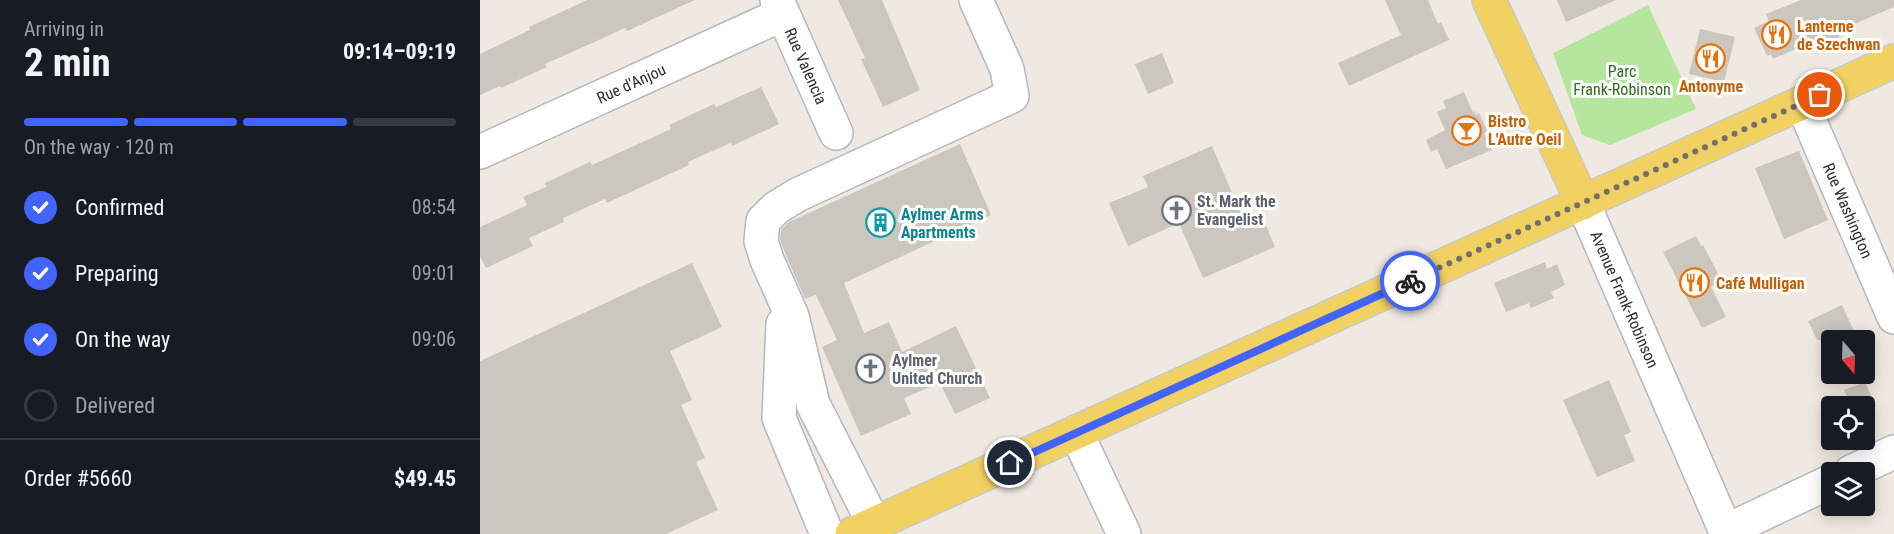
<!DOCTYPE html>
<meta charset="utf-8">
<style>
body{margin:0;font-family:"Roboto Condensed",sans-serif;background:#20242c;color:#f1f3f6;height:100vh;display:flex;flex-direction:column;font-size:22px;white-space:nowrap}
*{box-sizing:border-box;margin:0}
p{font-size:20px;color:#9ea1a6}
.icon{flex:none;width:33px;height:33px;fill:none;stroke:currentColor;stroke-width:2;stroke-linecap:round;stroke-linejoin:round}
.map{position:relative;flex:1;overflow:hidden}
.sheet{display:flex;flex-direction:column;background:#171b24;width:480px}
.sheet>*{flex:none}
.needle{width:39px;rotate:161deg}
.fabs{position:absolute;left:1341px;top:330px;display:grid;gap:12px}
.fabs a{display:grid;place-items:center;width:54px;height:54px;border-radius:6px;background:#171b24;box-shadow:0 3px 15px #0003;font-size:30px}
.pin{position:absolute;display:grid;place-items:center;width:51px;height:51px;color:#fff;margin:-26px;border:3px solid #fff;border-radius:50%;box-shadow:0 2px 6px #0007}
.courier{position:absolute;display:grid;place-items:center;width:60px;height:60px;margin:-30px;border:4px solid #4264fb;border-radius:50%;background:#fff;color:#222;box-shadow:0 2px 8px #0007}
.headline em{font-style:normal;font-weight:700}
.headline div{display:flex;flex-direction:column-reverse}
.headline{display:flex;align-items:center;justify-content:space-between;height:102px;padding:0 24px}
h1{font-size:39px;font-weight:700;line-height:45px}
.bar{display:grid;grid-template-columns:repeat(4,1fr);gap:9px 6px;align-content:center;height:72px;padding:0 24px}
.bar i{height:8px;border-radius:4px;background:#363941}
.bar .current{background:#4264fb}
.bar p{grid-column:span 4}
.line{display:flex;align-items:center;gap:15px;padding:0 24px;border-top:2px solid #363941}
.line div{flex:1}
ol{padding:0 24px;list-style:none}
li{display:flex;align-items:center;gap:18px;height:66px}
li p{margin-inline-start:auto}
li .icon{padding:6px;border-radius:50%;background:#4264fb;color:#fff;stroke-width:4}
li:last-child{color:#9ea1a6}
li i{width:33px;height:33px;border:3px solid #363941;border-radius:50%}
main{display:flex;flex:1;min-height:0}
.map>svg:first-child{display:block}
</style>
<main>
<section class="sheet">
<div class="headline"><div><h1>2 min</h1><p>Arriving in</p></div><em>09:14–09:19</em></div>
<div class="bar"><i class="current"></i><i class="current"></i><i class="current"></i><i></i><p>On the way · 120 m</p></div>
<ol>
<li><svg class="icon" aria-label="check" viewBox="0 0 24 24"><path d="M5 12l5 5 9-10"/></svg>Confirmed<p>08:54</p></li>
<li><svg class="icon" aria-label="check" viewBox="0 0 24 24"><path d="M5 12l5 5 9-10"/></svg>Preparing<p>09:01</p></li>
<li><svg class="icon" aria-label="check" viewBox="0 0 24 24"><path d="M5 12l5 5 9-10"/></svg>On the way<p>09:06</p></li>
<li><i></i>Delivered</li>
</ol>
<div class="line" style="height:78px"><div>Order #5660</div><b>$49.45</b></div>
</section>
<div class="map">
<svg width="1414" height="534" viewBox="0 0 1414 534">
<rect width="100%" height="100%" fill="#efe9e1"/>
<path fill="#b6e59e" d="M 1168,5 L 1216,109 L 1130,145 L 1102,135 L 1073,53 Z"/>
<path fill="#cbc7bf" d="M 107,0 L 215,0 L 147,31 L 145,28 L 101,48 L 65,64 L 67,67 L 21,88 L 20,86 L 0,95 L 0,54 L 50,30 L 49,27 Z
M 358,0 L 402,0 L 440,90 L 403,107 L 381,59 L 385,58 Z
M 905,0 L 948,0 L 958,24 L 961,22 L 969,40 L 869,86 L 858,63 L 921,35 Z
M 1077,0 L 1136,0 L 1086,22 Z
M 1321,0 L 1414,0 L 1414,7 L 1358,31 L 1360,37 L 1334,48 L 1331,42 L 1293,59 L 1291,54 L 1287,56 L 1274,28 L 1289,21 L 1286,14 Z
M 1220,29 L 1255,37 L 1244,82 L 1209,74 Z
M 682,53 L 694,83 L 668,94 L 655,64 Z
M 281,87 L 299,124 L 252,146 L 251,143 L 230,152 L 208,162 L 209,165 L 127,203 L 125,199 L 83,218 L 84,222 L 49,238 L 53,246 L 6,268 L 0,256 L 0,227 L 47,205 L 43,197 L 66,187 L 65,183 L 110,162 L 112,165 L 191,129 L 189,125 L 234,104 L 236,107 Z
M 984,92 L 993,113 L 995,111 L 996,115 L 999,113 L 1008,132 L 1004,133 L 1012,150 L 966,169 L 957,149 L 951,152 L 946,140 L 965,130 L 957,112 L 966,108 L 963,101 Z
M 480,144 L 511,215 L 364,283 L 384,333 L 409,322 L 422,352 L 476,326 L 510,398 L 475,414 L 460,383 L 424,398 L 431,414 L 381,436 L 342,347 L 357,340 L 336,295 L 325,299 L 305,253 L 300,239 L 301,230 L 309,222 Z
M 732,146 L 765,223 L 782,216 L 795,247 L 723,278 L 699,223 L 648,246 L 629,203 L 668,187 L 663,176 Z
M 1319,151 L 1348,220 L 1304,239 L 1275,168 Z
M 1216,236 L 1221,246 L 1223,245 L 1242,281 L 1231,287 L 1246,317 L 1222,328 L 1183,252 Z
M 1065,262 L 1067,269 L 1077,264 L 1085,285 L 1071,292 L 1074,298 L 1051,308 L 1049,303 L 1026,312 L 1014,283 Z
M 212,263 L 242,327 L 190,351 L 212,400 L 201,405 L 225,458 L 216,462 L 238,510 L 186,534 L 0,534 L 0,361 Z
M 1362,305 L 1378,340 L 1337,340 L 1328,321 Z
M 1129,380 L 1151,432 L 1144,435 L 1155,461 L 1117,477 L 1083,400 Z
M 1385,382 L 1396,406 L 1372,406 L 1364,390 Z"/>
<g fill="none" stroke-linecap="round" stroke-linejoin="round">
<defs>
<g id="minor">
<path id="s1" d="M 297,0 L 356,133"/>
<path id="s2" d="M 1322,103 L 1414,317"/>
<path id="s3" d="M 0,152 L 303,14"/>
<path id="s4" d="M 1103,203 L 1247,534"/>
<path d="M 303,324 L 299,418 L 347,534"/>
<path d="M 596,432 L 644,534"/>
<path d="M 1371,472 L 1414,452"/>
<path d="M 396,524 L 388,512 L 333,404 L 312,316 L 287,260 L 281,241 L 283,221 L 296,208 L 317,195 L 532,96 L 527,69 L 496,0"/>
<path d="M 1246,531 L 1352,481"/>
</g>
<path id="major" d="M 1009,0 L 1103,203
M 372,534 L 1414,61"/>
</defs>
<use href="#minor" stroke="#b4b7c1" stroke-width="36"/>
<use href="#major" stroke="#c9c9c9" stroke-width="36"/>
<use href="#minor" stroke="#fff" stroke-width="33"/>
<use href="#major" stroke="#f2d163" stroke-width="33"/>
</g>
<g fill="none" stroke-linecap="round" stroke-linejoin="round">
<path stroke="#726f6d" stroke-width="6" stroke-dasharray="0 10.8" d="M 930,281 L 1340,95"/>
<path stroke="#4264fb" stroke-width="8" d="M 530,463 L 930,281"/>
</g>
<defs>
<symbol id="restaurant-ring" viewBox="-11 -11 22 22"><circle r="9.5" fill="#fff" stroke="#e8710a" stroke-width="1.5"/><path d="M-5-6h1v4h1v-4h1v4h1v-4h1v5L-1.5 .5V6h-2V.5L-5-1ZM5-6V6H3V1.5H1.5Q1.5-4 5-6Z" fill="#e8710a"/></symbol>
<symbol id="bar-ring" viewBox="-11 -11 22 22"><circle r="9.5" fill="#fff" stroke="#e8710a" stroke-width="1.5"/><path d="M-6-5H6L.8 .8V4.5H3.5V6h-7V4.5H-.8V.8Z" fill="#e8710a"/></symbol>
<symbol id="church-ring" viewBox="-11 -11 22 22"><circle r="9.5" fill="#fff" stroke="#6b7280" stroke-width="1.5"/><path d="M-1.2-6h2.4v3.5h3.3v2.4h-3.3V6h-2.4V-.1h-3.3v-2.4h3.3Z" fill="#6b7280"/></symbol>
<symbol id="building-ring" viewBox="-11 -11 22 22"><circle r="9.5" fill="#fff" stroke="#0f9aa8" stroke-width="1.5"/><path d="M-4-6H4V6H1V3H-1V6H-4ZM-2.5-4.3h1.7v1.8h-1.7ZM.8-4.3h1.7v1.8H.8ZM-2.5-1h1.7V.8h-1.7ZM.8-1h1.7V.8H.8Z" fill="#0f9aa8"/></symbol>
</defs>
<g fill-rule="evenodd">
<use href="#restaurant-ring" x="1280" y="18" width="33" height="33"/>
<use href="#restaurant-ring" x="1214" y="42" width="33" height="33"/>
<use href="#bar-ring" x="970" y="114" width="33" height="33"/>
<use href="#church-ring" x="680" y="194" width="33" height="33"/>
<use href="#building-ring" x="384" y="206" width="33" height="33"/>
<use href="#restaurant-ring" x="1198" y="266" width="33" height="33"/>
<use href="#church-ring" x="374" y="352" width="33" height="33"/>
</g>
<g text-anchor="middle" stroke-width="6" stroke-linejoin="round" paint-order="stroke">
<g font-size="16" font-weight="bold" fill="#c56008" stroke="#fff" text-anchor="start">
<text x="1317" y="32">Lanterne<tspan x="1317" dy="18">de Szechwan</tspan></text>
<text x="1231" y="92" text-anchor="middle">Antonyme</text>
<text x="1008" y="127">Bistro<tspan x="1008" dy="18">L'Autre Oeil</tspan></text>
<text x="1236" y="289">Café Mulligan</text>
</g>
<g font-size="16" fill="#2e2e2e" stroke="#fff">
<text dy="6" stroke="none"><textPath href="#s1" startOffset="72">Rue Valencia</textPath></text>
<text dy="6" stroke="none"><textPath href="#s3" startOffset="166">Rue d'Anjou</textPath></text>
<text dy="6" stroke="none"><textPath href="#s2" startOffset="117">Rue Washington</textPath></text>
<text dy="6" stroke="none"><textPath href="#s4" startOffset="105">Avenue Frank-Robinson</textPath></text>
</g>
<g font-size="16" fill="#2c6e1b" stroke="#fff">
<text x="1142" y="77">Parc<tspan x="1142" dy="18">Frank-Robinson</tspan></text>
</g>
<g font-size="16" font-weight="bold" fill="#5b616d" stroke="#fff" text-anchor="start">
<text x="717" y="207">St. Mark the<tspan x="717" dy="18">Evangelist</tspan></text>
<text x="412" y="366">Aylmer<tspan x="412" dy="18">United Church</tspan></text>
</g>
<g font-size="16" font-weight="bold" fill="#0d838f" stroke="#fff" text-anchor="start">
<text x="421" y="220">Aylmer Arms<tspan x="421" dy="18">Apartments</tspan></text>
</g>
</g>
</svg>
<div class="fabs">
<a><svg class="needle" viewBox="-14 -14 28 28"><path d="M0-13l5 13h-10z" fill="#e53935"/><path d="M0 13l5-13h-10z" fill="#9ea1a6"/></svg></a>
<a><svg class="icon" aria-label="locate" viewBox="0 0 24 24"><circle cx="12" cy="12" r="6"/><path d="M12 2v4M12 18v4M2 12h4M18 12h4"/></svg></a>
<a><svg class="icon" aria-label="layers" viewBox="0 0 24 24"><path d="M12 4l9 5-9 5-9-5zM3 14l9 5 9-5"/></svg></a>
</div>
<div class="pin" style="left:1340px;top:95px;background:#ea580c"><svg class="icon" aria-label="bag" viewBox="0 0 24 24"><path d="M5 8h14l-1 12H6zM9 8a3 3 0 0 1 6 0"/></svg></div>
<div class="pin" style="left:530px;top:463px;background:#1f2937"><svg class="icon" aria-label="home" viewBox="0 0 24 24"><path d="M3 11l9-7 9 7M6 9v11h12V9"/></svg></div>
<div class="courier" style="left:930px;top:281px"><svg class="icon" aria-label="bike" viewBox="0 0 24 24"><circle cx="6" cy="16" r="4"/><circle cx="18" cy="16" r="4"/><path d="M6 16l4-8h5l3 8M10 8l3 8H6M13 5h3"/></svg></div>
</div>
</main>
